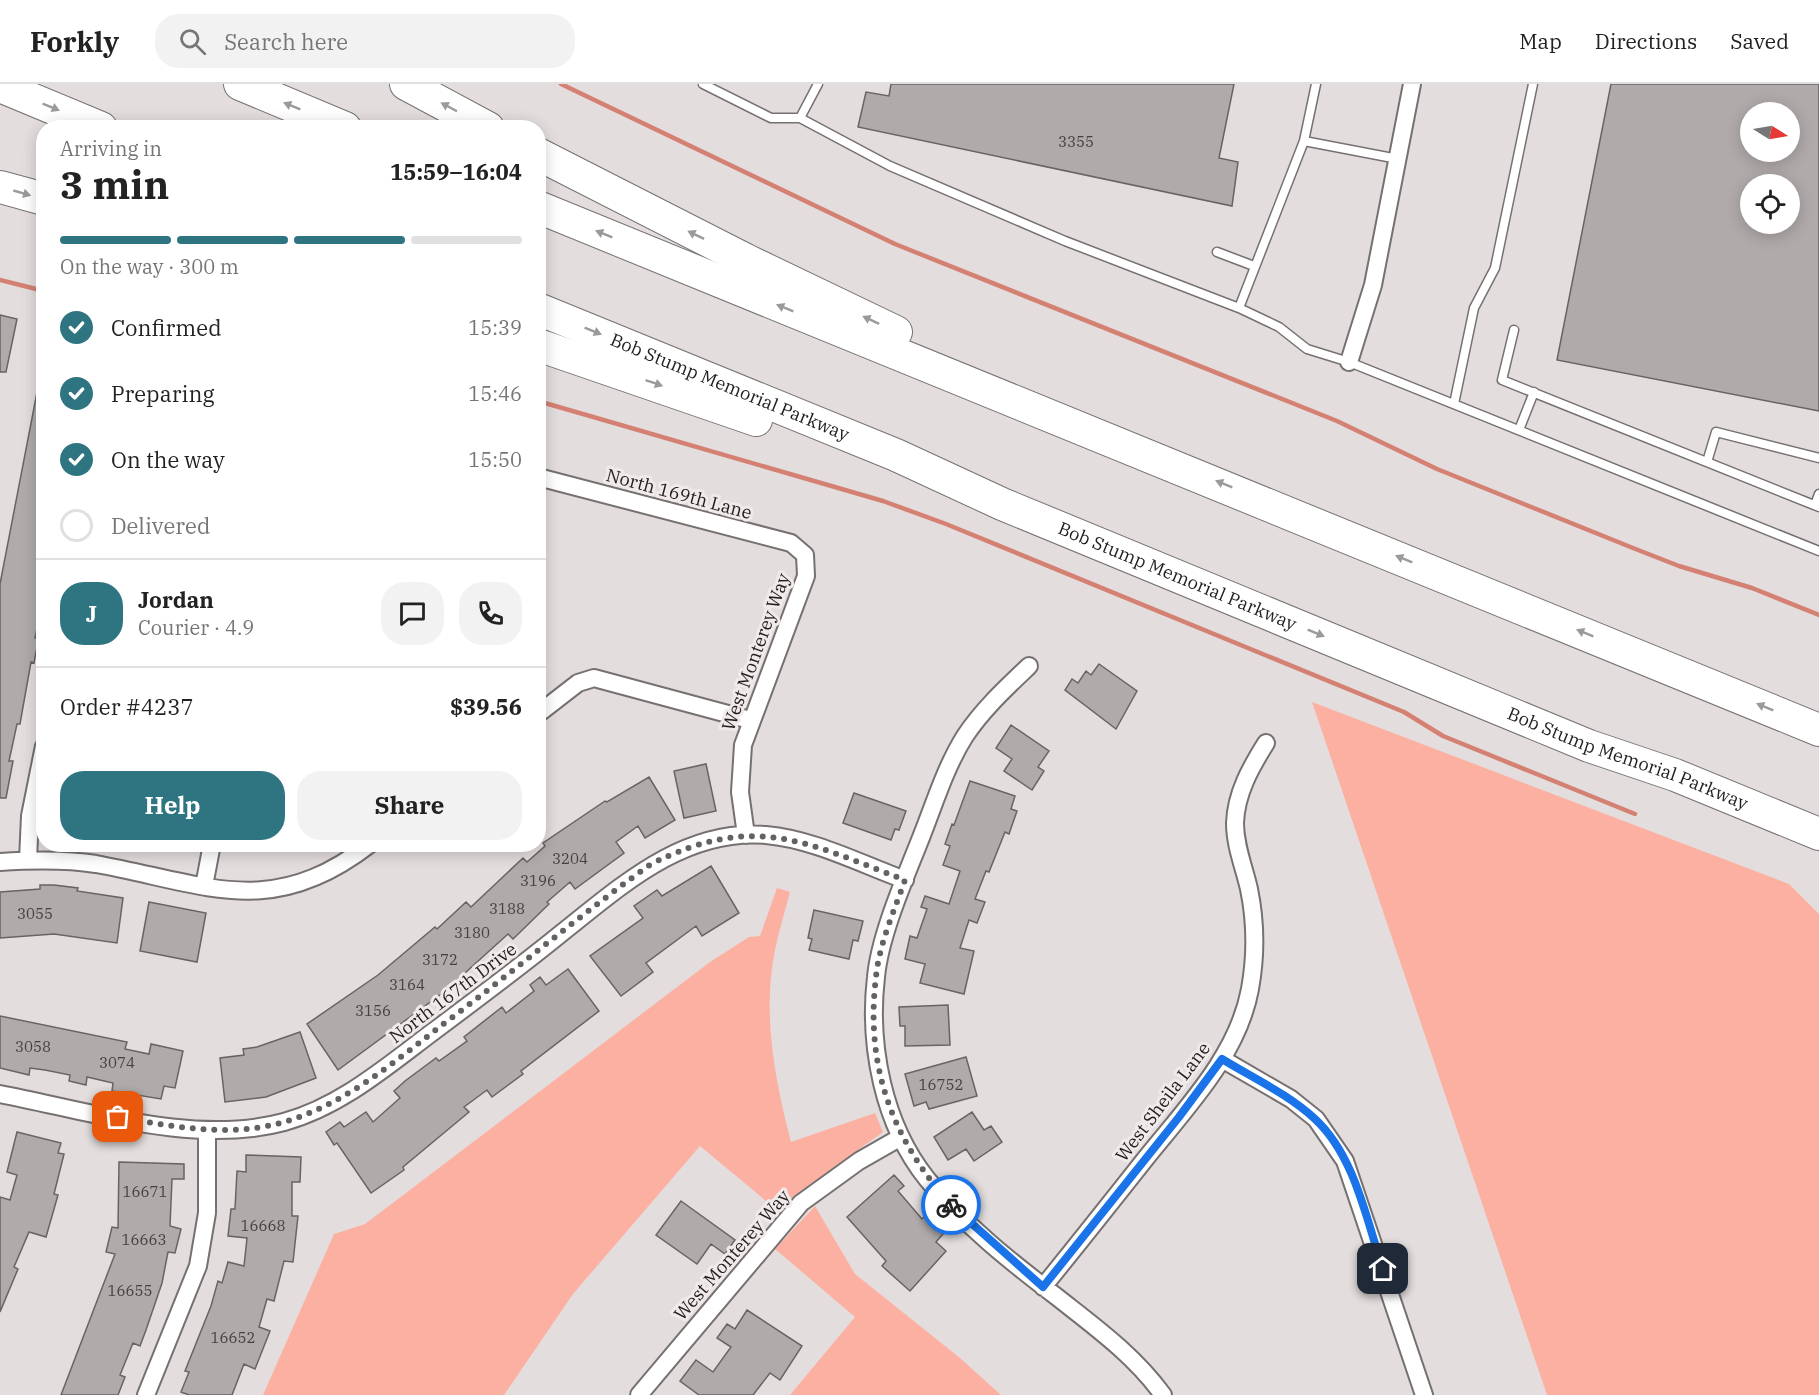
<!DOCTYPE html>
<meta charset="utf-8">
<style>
body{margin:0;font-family:"IBM Plex Serif",serif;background:#f2f2f2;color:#222;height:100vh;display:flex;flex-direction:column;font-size:22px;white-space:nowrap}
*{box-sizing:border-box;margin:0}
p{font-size:20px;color:#767676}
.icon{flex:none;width:33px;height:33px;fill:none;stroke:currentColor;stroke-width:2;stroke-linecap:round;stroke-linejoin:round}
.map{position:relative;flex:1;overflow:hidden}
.details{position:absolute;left:36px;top:36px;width:510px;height:732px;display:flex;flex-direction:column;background:#fff;border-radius:24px;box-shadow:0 3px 15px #0003}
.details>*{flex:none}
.needle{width:39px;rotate:101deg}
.fabs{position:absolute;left:1740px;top:18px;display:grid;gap:12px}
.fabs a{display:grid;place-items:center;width:60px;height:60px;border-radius:50%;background:#fff;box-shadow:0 3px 15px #0003;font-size:30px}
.pin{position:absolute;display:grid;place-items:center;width:51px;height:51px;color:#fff;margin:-26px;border-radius:12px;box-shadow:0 3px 9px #0006}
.courier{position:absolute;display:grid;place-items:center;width:60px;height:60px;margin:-30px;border:4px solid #1a73e8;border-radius:50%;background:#fff;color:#222;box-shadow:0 2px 8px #0007}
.overview em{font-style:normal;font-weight:700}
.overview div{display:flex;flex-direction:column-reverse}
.overview{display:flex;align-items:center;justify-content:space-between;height:102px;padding:0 24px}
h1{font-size:39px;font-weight:700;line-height:45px}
.bar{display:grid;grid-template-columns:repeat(4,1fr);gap:9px 6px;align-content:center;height:72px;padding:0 24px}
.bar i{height:8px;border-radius:4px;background:#e0e0e0}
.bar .on{background:#2f7581}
.bar p{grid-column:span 4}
.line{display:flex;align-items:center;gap:15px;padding:0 24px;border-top:2px solid #e0e0e0}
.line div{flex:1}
.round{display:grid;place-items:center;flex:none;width:63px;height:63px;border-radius:24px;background:#f2f2f2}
ol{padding:0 24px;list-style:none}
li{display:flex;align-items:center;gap:18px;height:66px}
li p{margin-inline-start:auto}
li .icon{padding:6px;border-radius:50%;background:#2f7581;color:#fff;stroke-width:4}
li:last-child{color:#767676}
li i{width:33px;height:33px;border:3px solid #e0e0e0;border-radius:50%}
.button{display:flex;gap:12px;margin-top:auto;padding:12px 24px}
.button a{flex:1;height:69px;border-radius:24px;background:#2f7581;color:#fff;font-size:24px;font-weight:700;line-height:69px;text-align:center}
.button a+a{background:#f2f2f2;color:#222}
header{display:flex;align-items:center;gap:36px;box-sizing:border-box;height:84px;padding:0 30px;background:#fff;border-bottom:2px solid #e0e0e0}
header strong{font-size:28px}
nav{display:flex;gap:33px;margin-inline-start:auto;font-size:21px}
.search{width:420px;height:54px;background:#f2f2f2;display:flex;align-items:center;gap:15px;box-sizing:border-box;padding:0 21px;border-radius:24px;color:#767676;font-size:22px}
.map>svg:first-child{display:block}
</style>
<header>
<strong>Forkly</strong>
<div class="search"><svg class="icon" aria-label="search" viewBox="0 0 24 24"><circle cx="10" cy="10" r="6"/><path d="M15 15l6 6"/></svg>Search here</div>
<nav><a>Map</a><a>Directions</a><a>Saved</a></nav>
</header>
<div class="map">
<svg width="1819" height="1311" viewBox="0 0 1819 1311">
<rect width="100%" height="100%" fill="#e3dedd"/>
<path fill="#fcb0a2" d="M 1312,618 L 1789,800 L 1819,830 L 1819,1311 L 1547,1311 Z
M 777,804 L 790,808 C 785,827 779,847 775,866 C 762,930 775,996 791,1058 L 875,1029 L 883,1048 L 791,1114 L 778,1127 L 700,1062 L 573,1210 L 504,1311 L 263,1311 L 334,1150 L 365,1140 L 710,878 L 749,853 L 760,852 Z
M 815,1122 L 855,1190 L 960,1274 L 1001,1311 L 790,1311 L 855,1233 L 775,1165 Z"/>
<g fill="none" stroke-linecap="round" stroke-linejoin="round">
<path stroke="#d48173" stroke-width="4.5" d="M 561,0 L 895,160 L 1337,337 L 1437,385 L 1633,464 L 1679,482 L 1752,504 L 1819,531
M 0,196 L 44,207
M 538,317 L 883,417 L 946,440 L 1404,628 L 1443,652 L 1635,730"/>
</g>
<path fill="#b0abaa" stroke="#686463" stroke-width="1.5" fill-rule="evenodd" d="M 891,0 L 1234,0 L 1219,74 L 1238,78 L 1232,122 L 858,43 L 866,8 L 889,12 Z
M 1611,0 L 1819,0 L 1819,327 L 1557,276 ZM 1750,28 L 1790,28 L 1790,68 L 1750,68 ZM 1750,100 L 1790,100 L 1790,140 L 1750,140 Z
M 0,231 L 17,235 L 6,288 L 0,288 Z
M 38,303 L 44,304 L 44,512 L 35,554 L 39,555 L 36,568 L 34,579 L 31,578 L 20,640 L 17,640 L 9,677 L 13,677 L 6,714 L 0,714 L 0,500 Z
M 1099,580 L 1137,607 L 1116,645 L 1065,606 L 1072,595 L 1078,599 L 1086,587 L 1091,591 Z
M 1011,641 L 1049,667 L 1038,683 L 1044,687 L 1032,706 L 1004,687 L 1012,675 L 996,664 Z
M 706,680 L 716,727 L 684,734 L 674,687 Z
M 649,693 L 675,736 L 645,754 L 638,742 L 616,758 L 624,769 L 575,805 L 570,798 L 547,818 L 549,820 L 513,855 L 508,850 L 444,908 L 338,986 L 307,940 L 378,891 L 435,843 L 437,845 L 466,818 L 471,823 L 523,774 L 527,778 L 545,762 L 543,759 L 605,717 L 607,718 Z
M 970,697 L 1015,712 L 1011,725 L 1017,727 L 1009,750 L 1005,748 L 989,788 L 986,787 L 975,815 L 985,818 L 977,839 L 969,836 L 960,864 L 974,867 L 964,910 L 920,899 L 925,880 L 905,875 L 910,852 L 917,854 L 927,825 L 921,823 L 925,812 L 949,820 L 960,787 L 943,781 L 950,762 L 945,760 L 952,740 L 954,741 Z
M 854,709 L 906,727 L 899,746 L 895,745 L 891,756 L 843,739 Z
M 711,782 L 739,829 L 702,852 L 696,842 L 646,879 L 653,888 L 621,912 L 590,872 L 643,834 L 634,822 L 657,806 L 662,812 Z
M 40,801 L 54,801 L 78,804 L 77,807 L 123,814 L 117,859 L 54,850 L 0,854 L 0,808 L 40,805 Z
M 149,818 L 206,829 L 197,878 L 140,867 Z
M 814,826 L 863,837 L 858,857 L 853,856 L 849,875 L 809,866 L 812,855 L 808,854 Z
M 568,885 L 599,927 L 521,987 L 523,990 L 492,1013 L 487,1006 L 464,1023 L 469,1028 L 403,1083 L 404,1086 L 371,1109 L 337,1059 L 334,1061 L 326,1048 L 340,1038 L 344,1043 L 366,1028 L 373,1038 L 400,1014 L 394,1007 L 405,997 L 436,974 L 439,977 L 467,957 L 464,953 L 502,923 L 506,929 L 534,907 L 530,901 L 540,893 L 546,901 Z
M 948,921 L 950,961 L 905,962 L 905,942 L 900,942 L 899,923 Z
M 0,932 L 127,958 L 125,965 L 149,970 L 151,960 L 183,967 L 175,1004 L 164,1002 L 161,1015 L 112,1007 L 113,999 L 87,993 L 86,1001 L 69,997 L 70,991 L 45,986 L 30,984 L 29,991 L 0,984 Z
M 300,948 L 316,994 L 266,1013 L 225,1018 L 220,974 L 244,971 L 243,965 L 257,963 Z
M 966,973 L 977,1012 L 929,1025 L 926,1018 L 914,1022 L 905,990 Z
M 972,1028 L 984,1046 L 991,1042 L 1002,1058 L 974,1077 L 966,1065 L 948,1076 L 934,1053 Z
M 17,1048 L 61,1059 L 58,1069 L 64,1070 L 54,1110 L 58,1111 L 46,1153 L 29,1148 L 14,1183 L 18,1185 L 0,1228 L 0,1113 L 10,1116 L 17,1091 L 7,1088 Z
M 246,1071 L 301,1073 L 300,1098 L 292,1098 L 292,1132 L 298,1132 L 293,1178 L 284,1177 L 274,1217 L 267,1215 L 259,1243 L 270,1247 L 255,1285 L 244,1280 L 232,1311 L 189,1311 L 181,1308 L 189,1288 L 185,1287 L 211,1222 L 218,1197 L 222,1199 L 228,1178 L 244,1182 L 247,1154 L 228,1152 L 231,1125 L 235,1125 L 237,1087 L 246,1088 Z
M 119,1078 L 184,1080 L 184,1095 L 172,1095 L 170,1142 L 181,1145 L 175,1169 L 168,1168 L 162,1199 L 146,1246 L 140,1262 L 133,1259 L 120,1291 L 125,1293 L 118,1311 L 61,1311 L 115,1170 L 106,1168 L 112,1143 L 118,1144 Z
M 894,1091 L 904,1102 L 898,1107 L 922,1135 L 924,1133 L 943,1150 L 936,1158 L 946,1167 L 910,1207 L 882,1182 L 886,1177 L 847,1133 Z
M 681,1117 L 735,1156 L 725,1170 L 711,1160 L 697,1180 L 656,1151 Z
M 747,1226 L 802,1262 L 780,1296 L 770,1289 L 753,1311 L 699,1311 L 680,1297 L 696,1276 L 713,1288 L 731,1263 L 717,1254 L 727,1240 L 735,1245 Z"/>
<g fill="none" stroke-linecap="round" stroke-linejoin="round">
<defs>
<path id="service" d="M 703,0 L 771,34 L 800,34 L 890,82 L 1065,157 L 1239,224 L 1279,243 L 1307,265 L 1349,278 L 1819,467
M 1316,0 L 1304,57 L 1398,75
M 800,34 L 818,0
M 1217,168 L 1254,182
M 1239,224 L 1304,57
M 1514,246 L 1502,296 L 1819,423
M 1454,320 L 1474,224 L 1495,184 L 1533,0
M 1519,346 L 1534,308
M 1707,378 L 1716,348 L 1819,374
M 1815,421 L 1819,410"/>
<path id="minor" d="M 1349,278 L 1373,201 L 1412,0
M 538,393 L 791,459 L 805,471 L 806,492 L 743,661 L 740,708 L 746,751
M 1029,582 C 1006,604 983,625 965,652 C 946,682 935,718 922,751 C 906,792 880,850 876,893 C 868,961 883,1040 927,1095 C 963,1140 1011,1178 1057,1213 C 1095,1243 1134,1271 1163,1311
M 538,630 L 578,599 L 594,594 L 750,636
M 28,776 L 30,732 L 44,662
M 0,778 C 32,776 64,775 96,780 C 206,800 271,837 370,760
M 204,802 L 212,760
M 1222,975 L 1291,1015 L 1316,1035 L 1345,1077 L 1424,1311
M 0,1010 C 89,1027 195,1062 284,1038 C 339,1023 385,984 430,950 C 473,918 516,886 558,852 C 619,804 682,744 766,751 C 813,755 861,780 905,796
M 1043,1203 C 1078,1160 1112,1117 1146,1074 C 1186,1024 1238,971 1250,905 C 1256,872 1256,839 1249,805 C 1244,783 1235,762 1235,739 C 1236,709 1251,683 1266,659
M 146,1311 L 198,1182 L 207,1129 L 207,1046
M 639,1311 L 801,1119 L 859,1077 L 901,1053"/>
<g id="motorway">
<path d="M 240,0 L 345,44"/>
<path d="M 406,0 L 488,44"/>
<path d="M 0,2 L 101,44"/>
<path d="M 538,70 L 746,176 L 896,248"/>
<path d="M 0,103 L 44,115"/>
<path d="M 538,123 C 965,298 1393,470 1819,646"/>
<path id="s1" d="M 538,225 L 896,371 L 1002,420 L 1589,662 L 1675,691 L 1819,750"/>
<path d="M 538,261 L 756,336"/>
</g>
</defs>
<use href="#service" stroke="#767170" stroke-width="11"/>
<use href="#minor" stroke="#767170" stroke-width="20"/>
<use href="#motorway" stroke="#767170" stroke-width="34"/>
<use href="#service" stroke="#fff" stroke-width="8"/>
<use href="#minor" stroke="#fff" stroke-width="16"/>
<use href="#motorway" stroke="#fff" stroke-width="32"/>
</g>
<defs><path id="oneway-solid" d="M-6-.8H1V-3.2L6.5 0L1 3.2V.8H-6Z" transform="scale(1.5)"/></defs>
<g fill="#9b9a9a">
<use href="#oneway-solid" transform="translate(292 22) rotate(-158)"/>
<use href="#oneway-solid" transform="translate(51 23) rotate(22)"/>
<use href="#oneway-solid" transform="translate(449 23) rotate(-152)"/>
<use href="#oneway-solid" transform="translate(22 109) rotate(16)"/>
<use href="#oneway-solid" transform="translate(604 150) rotate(-158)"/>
<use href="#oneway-solid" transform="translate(696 151) rotate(-154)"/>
<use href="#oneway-solid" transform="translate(785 224) rotate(-158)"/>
<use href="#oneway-solid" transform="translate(871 236) rotate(-155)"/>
<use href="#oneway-solid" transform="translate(593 247) rotate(22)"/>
<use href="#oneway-solid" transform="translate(654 299) rotate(19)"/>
<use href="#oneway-solid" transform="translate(1224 400) rotate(-158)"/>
<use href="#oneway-solid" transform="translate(1404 475) rotate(-158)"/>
<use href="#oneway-solid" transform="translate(1316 549) rotate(22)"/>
<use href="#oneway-solid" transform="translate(1585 549) rotate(-158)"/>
<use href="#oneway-solid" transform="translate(1765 623) rotate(-158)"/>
</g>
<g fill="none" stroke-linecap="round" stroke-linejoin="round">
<path stroke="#646161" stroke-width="6" stroke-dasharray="0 10.8" d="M 118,1033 C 166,1041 213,1051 262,1043 C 332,1031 388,983 442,941 C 513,888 580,831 651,780 C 756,728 804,758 905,796 C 894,827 879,861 876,893 C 865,982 892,1055 951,1121"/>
<path stroke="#1a73e8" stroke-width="8" d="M 951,1121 L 1043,1203 L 1179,1033 L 1222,975 C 1253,994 1288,1010 1315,1035 C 1355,1072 1366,1135 1383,1185"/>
</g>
<g text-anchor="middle" stroke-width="6" stroke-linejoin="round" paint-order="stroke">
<g font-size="15" fill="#444141">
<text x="1076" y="63">3355</text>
<text x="570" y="780">3204</text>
<text x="538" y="802">3196</text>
<text x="507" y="830">3188</text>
<text x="35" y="835">3055</text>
<text x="472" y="854">3180</text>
<text x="440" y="881">3172</text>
<text x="407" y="906">3164</text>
<text x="373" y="932">3156</text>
<text x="33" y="968">3058</text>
<text x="117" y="984">3074</text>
<text x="941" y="1006">16752</text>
<text x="145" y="1113">16671</text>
<text x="263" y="1147">16668</text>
<text x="144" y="1161">16663</text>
<text x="130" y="1212">16655</text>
<text x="233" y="1259">16652</text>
</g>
<g font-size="18" fill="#201e1e" stroke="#f0ebea">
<text dy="6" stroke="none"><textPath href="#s1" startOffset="207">Bob Stump Memorial Parkway</textPath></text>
<text transform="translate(679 410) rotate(15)" y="6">North 169th Lane</text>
<text dy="6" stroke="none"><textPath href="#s1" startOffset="693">Bob Stump Memorial Parkway</textPath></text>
<text transform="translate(756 568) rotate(-70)" y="6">West Monterey Way</text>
<text dy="6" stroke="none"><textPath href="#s1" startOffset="1179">Bob Stump Memorial Parkway</textPath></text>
<text transform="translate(453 909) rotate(-37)" y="6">North 167th Drive</text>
<text transform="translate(1163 1018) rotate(-53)" y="6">West Sheila Lane</text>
<text transform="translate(732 1171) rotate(-49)" y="6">West Monterey Way</text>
</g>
</g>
</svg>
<div class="fabs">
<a><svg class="needle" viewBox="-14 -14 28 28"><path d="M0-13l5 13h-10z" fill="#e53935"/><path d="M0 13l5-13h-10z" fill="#767676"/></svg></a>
<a><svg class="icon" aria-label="locate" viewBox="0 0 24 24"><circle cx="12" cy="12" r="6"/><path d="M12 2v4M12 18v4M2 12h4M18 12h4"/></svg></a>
</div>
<div class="pin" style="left:118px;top:1033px;background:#ea580c"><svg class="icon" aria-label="bag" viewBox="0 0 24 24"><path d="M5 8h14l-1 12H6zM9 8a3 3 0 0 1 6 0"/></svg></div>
<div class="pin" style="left:1383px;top:1185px;background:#1f2937"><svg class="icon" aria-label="home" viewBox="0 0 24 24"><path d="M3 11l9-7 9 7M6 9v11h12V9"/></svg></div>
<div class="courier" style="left:951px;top:1121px"><svg class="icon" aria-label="bike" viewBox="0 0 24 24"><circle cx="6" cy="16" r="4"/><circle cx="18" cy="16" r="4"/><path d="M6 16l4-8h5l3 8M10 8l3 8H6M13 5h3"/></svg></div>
<section class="details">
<div class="overview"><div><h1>3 min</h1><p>Arriving in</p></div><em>15:59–16:04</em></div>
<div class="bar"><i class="on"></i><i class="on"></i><i class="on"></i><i></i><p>On the way · 300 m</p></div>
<ol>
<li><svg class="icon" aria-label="check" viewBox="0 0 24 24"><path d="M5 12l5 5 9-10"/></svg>Confirmed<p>15:39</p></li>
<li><svg class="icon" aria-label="check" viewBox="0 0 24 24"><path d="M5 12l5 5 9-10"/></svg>Preparing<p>15:46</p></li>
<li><svg class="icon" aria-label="check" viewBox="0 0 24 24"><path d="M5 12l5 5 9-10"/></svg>On the way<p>15:50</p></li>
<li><i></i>Delivered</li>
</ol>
<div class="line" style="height:108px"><b class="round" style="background:#2f7581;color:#fff">J</b><div><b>Jordan</b><p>Courier · 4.9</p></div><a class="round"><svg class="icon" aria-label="chat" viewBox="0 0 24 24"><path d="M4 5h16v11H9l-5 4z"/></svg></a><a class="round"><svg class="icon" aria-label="phone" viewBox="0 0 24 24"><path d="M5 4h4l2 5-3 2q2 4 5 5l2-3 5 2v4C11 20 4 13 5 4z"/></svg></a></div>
<div class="line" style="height:78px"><div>Order #4237</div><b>$39.56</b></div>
<div class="button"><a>Help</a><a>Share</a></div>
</section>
</div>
